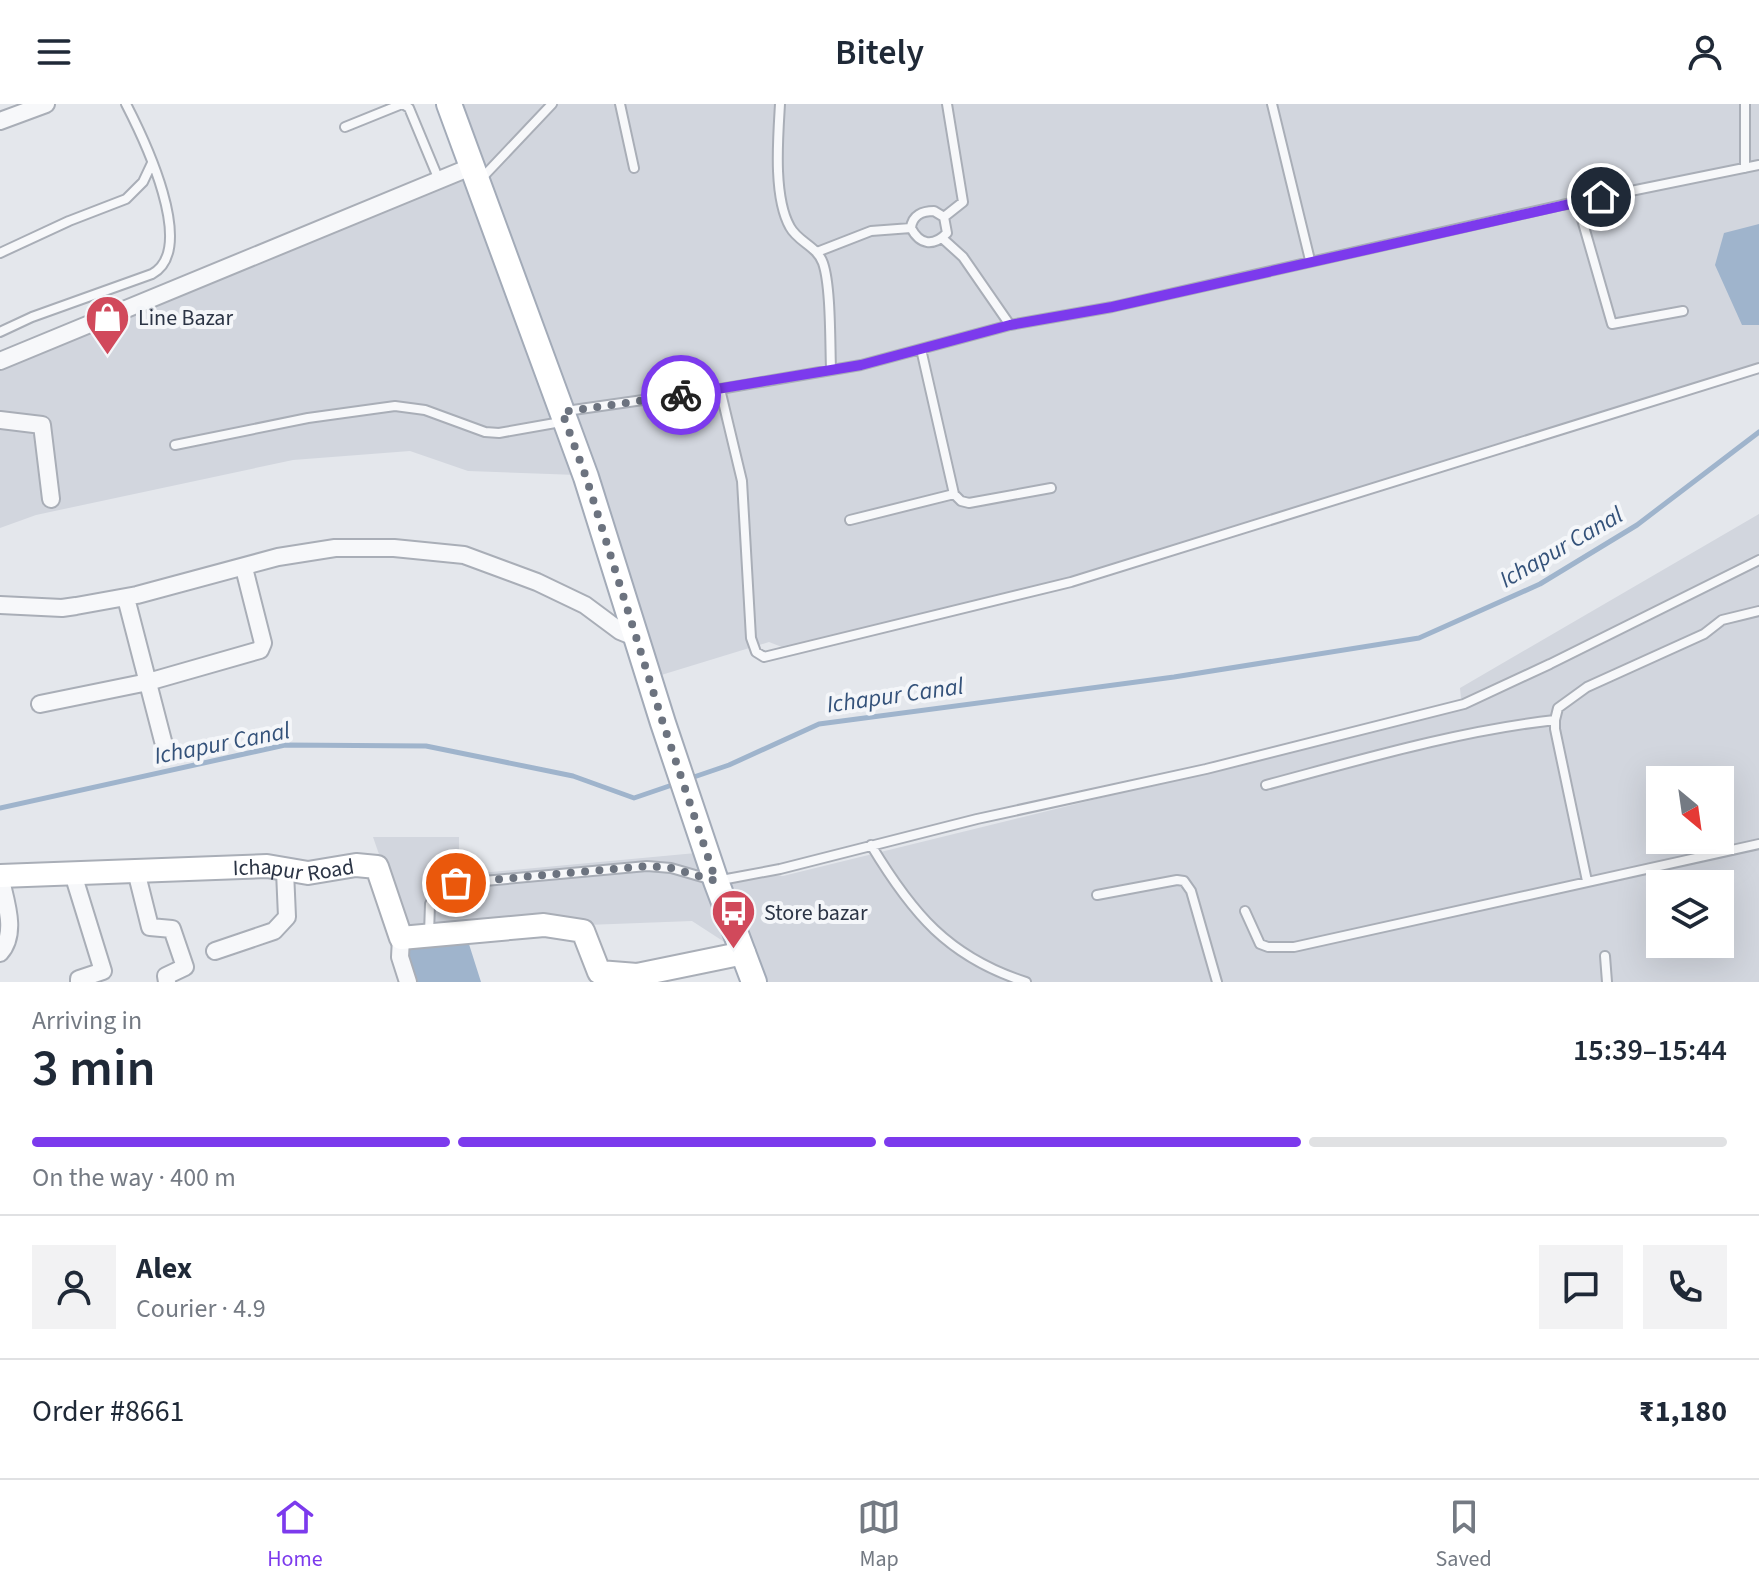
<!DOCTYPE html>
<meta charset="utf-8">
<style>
body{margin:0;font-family:"Source Sans 3",sans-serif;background:#f2f2f3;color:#1f2937;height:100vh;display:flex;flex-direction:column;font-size:30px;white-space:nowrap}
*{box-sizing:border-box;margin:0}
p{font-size:26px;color:#747a83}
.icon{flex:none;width:44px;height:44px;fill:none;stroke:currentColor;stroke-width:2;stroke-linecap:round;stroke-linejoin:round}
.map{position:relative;height:878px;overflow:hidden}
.panel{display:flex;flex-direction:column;background:#fff;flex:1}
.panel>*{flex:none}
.needle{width:52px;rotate:151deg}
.controls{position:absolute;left:1646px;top:662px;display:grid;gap:16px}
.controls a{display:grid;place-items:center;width:88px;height:88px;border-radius:0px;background:#fff;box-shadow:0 8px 32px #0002;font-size:40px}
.pin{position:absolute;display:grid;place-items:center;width:68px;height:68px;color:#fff;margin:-34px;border:4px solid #fff;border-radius:50%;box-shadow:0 2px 8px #0007}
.courier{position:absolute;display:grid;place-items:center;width:80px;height:80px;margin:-40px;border:6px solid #7c3aed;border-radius:50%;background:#fff;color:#222;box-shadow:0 2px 10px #0007}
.head em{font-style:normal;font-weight:600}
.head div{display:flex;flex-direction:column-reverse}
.head{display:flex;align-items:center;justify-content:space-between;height:136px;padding:0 32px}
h1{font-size:52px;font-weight:600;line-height:60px}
.bar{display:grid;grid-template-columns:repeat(4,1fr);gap:12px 8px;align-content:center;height:96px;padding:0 32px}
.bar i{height:10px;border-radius:6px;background:#e0e1e3}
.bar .active{background:#7c3aed}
.bar p{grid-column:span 4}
.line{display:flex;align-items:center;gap:20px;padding:0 32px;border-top:2px solid #e0e1e3}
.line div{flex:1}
.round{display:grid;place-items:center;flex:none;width:84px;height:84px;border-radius:0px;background:#f2f2f3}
header{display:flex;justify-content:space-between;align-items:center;height:104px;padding:0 32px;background:#fff;font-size:36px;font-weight:600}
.menu{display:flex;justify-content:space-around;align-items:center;height:112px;border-top:2px solid #e0e1e3;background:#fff;font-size:22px;color:#747a83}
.menu a{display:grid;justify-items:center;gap:4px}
.menu .active{color:#7c3aed}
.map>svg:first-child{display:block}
</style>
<header><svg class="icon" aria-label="menu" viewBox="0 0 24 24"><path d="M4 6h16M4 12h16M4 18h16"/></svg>Bitely<svg class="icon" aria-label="person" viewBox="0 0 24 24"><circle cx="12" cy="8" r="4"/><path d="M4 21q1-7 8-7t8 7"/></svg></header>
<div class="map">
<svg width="1759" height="878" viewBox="0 0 1759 878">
<rect width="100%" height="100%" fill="#e4e7ec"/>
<path fill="#d2d6de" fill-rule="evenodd" d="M 455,0 L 1759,0 L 1759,261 L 1061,480 L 787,545 L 769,538 L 658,572 Z
M 469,69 L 577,371 L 468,367 L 410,347 L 293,356 L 36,411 L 0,424 L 0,265 L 128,208 Z
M 1759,410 L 1759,878 L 755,878 L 718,768 L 783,772 L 1462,605 L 1460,584 ZM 1660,676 L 1720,676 L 1720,736 L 1660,736 ZM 1660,780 L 1720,780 L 1720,840 L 1660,840 Z
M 373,733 L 459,733 L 459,771 L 696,749 L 729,841 L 692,817 L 406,828 Z"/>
<path fill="#9fb4cc" d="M 1759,120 L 1759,221 L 1742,221 L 1715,161 L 1724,129 Z
M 468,837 L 481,878 L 413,878 L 406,854 L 410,842 Z"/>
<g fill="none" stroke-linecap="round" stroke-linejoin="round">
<path stroke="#9fb4cc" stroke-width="5" d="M 688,675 L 729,661 L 819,620 L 1174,573 L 1419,534 L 1540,480 L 1637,421 L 1759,328
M 0,704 L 285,641 L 426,642 L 573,672 L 634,694 L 675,680"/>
<defs>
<path id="lane" d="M 403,0 L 409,4 L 439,76
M 620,0 L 634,64
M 780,0 C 778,34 773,93 790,123 C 798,138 817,142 823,159 C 831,182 830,239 831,265
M 1272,0 L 1310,156
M 345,23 L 402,0
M 1745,64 L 1745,0
M 481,75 L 552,0
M 1577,98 L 1612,220 L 1683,207
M 944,113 L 963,98 L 947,0
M 942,134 L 963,153 L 1010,221
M 817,148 L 871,127 L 911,124 C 920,141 933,143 947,129 L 944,113 L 934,107 C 923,107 912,111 911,124
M 0,149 L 69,117 L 126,95 L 143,78 L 152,59
M 0,228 L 32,213 L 152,170 C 198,145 143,33 126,0
M 921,245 L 954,390 L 961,397 L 969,399 L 1051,384
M 720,285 L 742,377 L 751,534 L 756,548 L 764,553 L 1071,478 L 1759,264
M 566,307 L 720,285 L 861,261 L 1010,221 L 1112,203 L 1562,101 L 1759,61
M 175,341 L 308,314 L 395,302 L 425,306 L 485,328 L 499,329 L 561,318
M 850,416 L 954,390
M 1266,681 C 1360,656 1457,627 1555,616
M 871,741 C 912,809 948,853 1026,878
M 1587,777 L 1555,625 L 1555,616 L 1558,604 L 1587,583 L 1704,530 L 1722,516 L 1759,507
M 1097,791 L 1177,776 L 1184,777 L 1191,787 L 1217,878
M 1245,807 L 1260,840 L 1268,843 L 1294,843 L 1759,740
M 429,830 L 430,800 L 441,781 L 647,762 L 671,764 L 716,777 L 780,765 L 977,715 L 1206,665 L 1464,600 L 1550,560 L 1759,456
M 1605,852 L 1607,878"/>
<path id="street" d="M 0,17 L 46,0
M 0,257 L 473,62
M 0,316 L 42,321 L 51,395
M 126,494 L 163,637
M 0,501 L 62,504 L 76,502 L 137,491 L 278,453 L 335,444 L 394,444 L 464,451 L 537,478 L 585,501 L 620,527 L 637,534
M 40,600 L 148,578 L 260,546 L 263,539 L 244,464
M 136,767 L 150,823 L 172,825 L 185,863 L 166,872 L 167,878
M 73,770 L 103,867 L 79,875 L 79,878
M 401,834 L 400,853 L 408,878
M 215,847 L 274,827 L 287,813 L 285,767
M 0,849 C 18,829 5,796 0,772"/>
<g id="secondary">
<path id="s1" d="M 0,772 L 267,762 L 308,769 L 356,761 L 377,763 L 401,834 L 544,821 L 583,827 L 599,868 L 637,871 L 744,849"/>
</g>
<path id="primary" d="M 449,0 L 586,373 L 663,619 L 716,777 L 754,878"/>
</defs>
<use href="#lane" stroke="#a9aeb7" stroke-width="12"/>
<use href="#street" stroke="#a9aeb7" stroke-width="20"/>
<use href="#secondary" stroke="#a9aeb7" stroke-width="26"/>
<use href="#primary" stroke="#a3abb8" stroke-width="28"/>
<use href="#lane" stroke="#f7f8fa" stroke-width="8"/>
<use href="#street" stroke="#f7f8fa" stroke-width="16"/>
<use href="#secondary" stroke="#fff" stroke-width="22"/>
<use href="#primary" stroke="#fff" stroke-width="24"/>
</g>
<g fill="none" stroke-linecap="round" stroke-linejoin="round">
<path stroke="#6c737f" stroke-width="8" stroke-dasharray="0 14.4" d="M 456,779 L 647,762 L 671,764 L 716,777 L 663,619 L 586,373 L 562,308 L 681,291"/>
<path stroke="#7c3aed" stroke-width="10" d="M 681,291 L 861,261 L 1010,221 L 1112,203 L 1601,93"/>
</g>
<defs>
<symbol id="shop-pin" viewBox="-11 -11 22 30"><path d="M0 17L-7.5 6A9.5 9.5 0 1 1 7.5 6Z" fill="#d1495b" stroke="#f4f6f9"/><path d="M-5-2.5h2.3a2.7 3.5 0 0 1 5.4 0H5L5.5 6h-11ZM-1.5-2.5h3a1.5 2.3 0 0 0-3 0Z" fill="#fff"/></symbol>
<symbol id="bus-pin" viewBox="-11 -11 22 30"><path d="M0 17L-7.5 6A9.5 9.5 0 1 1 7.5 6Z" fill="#d1495b" stroke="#f4f6f9"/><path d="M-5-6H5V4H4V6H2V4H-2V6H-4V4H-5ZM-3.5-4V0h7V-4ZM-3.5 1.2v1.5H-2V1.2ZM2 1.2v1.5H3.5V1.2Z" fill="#fff"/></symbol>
</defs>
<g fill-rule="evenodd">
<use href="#shop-pin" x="82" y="188" width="51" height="69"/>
<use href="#bus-pin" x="708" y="782" width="51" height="69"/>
</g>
<g text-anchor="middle" stroke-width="8" stroke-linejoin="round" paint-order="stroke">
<g font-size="22" fill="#2b3445" stroke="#f4f6f9" text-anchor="start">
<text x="138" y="221">Line Bazar</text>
<text x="764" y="816">Store bazar</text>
</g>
<g font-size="22" fill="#2b3445" stroke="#f4f6f9">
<text dy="8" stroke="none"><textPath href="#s1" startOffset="294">Ichapur Road</textPath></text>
</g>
<g font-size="24" font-style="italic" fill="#34527a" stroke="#f4f6f9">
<text transform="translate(1561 443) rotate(-30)" y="8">Ichapur Canal</text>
<text transform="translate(895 591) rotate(-8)" y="8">Ichapur Canal</text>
<text transform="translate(222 639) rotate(-11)" y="8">Ichapur Canal</text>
</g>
</g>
</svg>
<div class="controls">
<a><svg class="needle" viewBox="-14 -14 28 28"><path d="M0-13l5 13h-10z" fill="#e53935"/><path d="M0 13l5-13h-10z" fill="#747a83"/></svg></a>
<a><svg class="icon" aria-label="layers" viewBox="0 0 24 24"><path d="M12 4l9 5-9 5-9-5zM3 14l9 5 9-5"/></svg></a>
</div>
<div class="pin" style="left:456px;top:779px;background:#ea580c"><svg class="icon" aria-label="bag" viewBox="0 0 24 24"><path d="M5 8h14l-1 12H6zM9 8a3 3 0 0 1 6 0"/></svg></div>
<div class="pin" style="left:1601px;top:93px;background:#1f2937"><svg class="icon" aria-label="home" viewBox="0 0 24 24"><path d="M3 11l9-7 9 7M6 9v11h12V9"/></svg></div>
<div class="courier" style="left:681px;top:291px"><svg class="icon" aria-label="bike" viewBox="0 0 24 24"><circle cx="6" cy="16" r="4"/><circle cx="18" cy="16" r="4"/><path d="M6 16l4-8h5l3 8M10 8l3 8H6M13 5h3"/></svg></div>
</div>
<section class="panel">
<div class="head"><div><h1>3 min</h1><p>Arriving in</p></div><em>15:39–15:44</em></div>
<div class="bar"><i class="active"></i><i class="active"></i><i class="active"></i><i></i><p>On the way · 400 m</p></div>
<div class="line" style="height:144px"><a class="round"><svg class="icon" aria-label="person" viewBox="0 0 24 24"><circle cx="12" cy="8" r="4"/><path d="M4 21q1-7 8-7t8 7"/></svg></a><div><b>Alex</b><p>Courier · 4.9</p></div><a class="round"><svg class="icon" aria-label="chat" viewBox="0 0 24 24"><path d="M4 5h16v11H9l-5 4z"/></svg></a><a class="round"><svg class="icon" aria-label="phone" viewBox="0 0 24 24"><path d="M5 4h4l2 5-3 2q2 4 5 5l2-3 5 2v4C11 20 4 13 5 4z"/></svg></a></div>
<div class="line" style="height:104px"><div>Order #8661</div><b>₹1,180</b></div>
</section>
<nav class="menu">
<a class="active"><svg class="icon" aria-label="home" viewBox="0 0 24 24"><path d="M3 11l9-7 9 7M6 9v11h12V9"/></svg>Home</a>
<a><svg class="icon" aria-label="map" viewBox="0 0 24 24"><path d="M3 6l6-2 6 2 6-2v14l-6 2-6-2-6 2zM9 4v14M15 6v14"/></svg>Map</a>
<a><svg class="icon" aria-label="saved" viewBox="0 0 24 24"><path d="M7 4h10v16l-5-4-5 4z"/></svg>Saved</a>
</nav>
